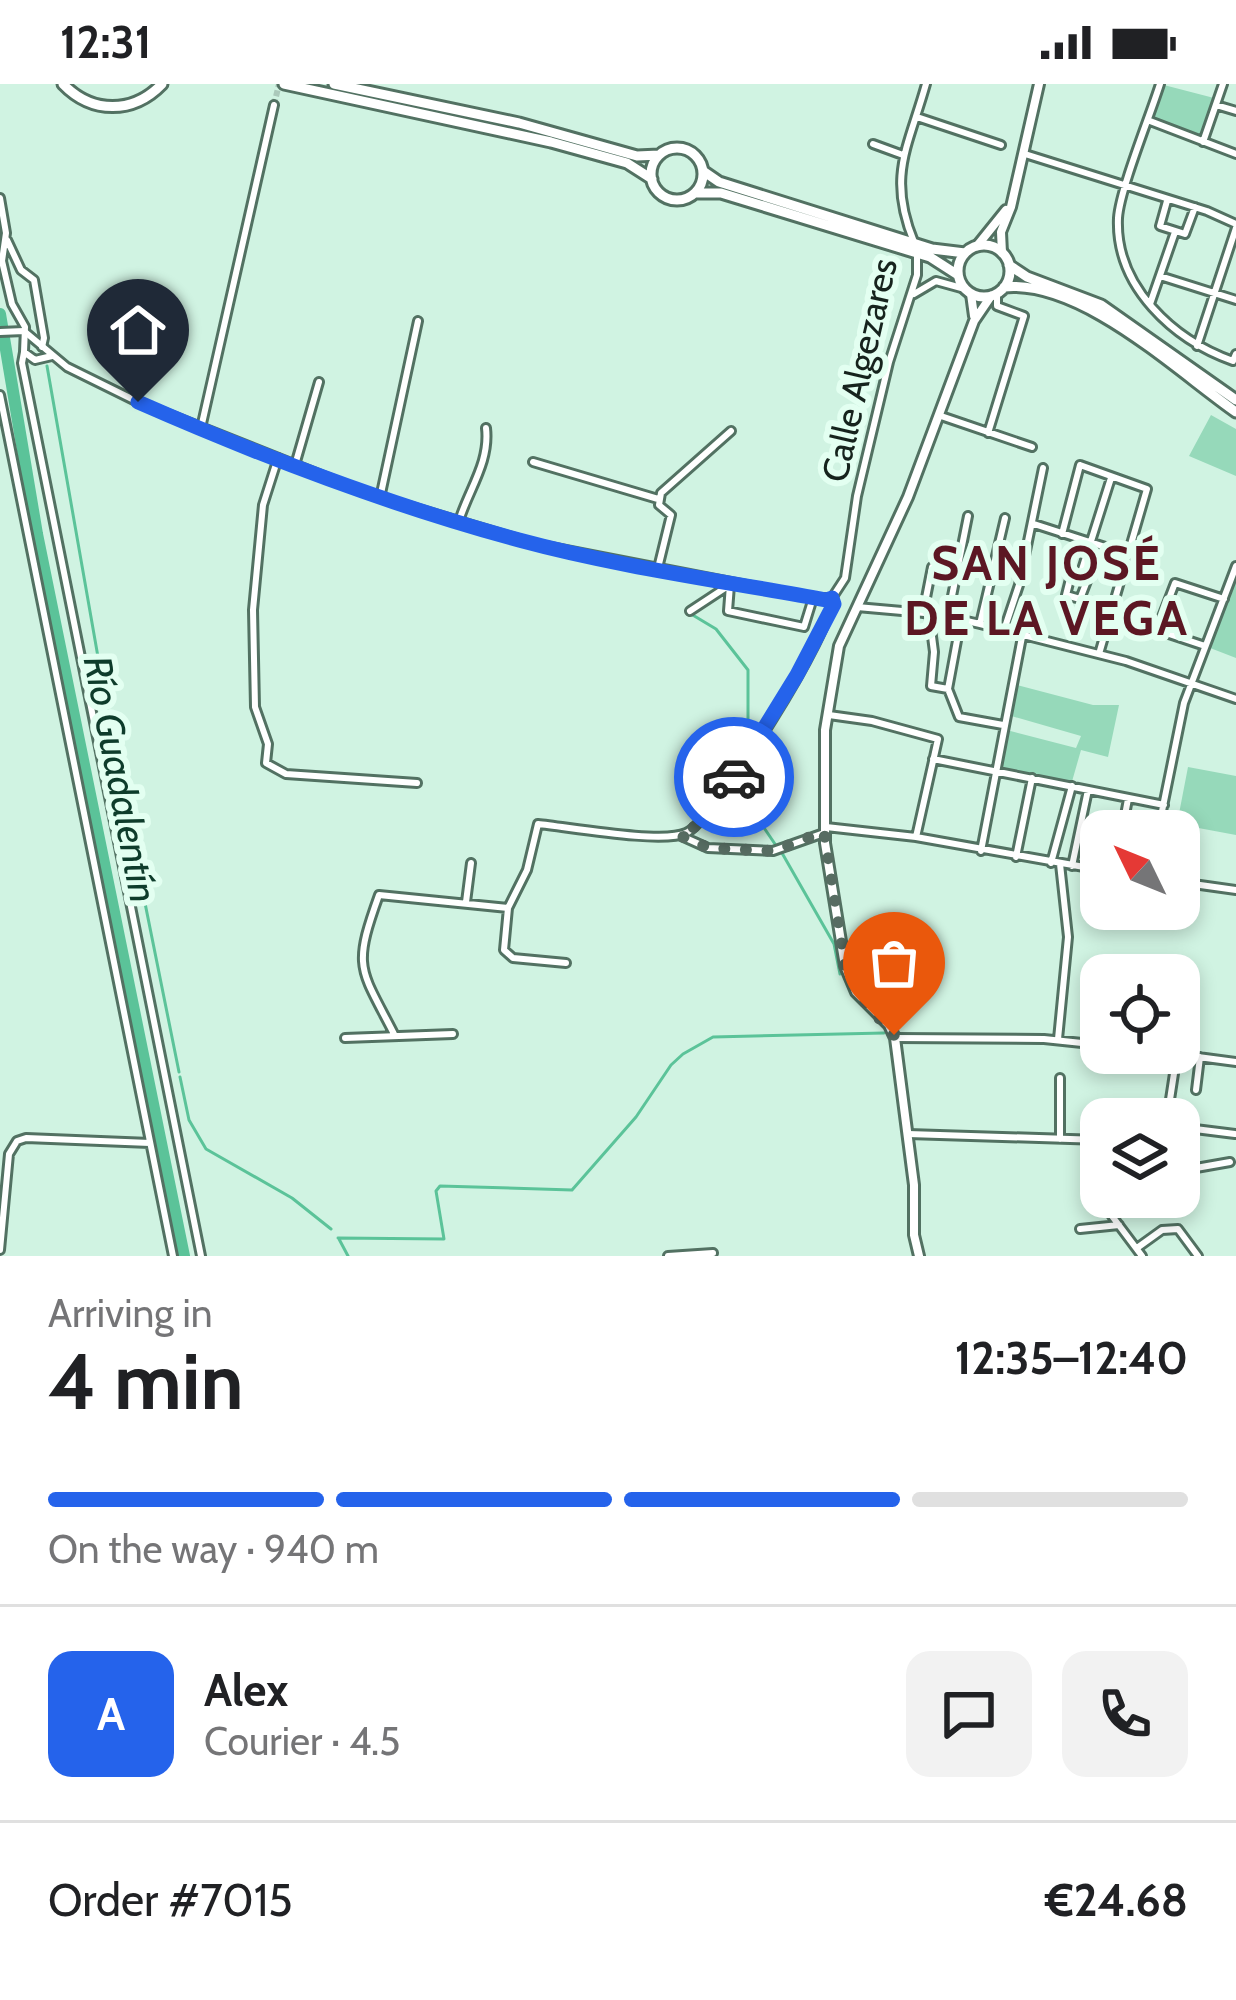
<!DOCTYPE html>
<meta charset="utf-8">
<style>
body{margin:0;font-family:Cabin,sans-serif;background:#f2f2f2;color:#202124;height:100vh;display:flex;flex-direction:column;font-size:45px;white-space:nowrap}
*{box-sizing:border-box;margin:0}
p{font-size:39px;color:#757577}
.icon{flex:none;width:66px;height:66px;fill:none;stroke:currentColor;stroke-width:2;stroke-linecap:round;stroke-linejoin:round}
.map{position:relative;height:1172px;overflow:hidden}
.drawer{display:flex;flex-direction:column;background:#fff;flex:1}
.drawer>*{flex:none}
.needle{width:78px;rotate:313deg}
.buttons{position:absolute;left:1080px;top:726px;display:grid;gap:24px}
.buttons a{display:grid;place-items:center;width:120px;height:120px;border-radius:24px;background:#fff;box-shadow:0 6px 18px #0003;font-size:60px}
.pin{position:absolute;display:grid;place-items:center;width:102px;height:102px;color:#fff;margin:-123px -51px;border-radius:50% 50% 50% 0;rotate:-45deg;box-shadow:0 0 12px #0007}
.pin .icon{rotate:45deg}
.courier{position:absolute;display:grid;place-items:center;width:120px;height:120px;margin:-60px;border:9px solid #2563eb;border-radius:50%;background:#fff;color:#222;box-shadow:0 3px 15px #0007}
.overview em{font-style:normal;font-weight:800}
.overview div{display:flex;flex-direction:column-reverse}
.overview{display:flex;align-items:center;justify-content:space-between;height:204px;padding:0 48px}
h1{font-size:78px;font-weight:800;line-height:90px}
.bar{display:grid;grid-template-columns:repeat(4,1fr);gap:18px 12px;align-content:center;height:144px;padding:0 48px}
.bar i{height:15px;border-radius:9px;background:#e0e0e0}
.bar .on{background:#2563eb}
.bar p{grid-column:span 4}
.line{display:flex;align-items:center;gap:30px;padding:0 48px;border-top:3px solid #e0e0e0}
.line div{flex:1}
.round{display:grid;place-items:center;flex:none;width:126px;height:126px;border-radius:24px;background:#f2f2f2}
.status{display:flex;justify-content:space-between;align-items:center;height:84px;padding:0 60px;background:#fff;direction:ltr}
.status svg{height:33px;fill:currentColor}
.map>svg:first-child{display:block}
</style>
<div class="status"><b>12:31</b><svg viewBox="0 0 49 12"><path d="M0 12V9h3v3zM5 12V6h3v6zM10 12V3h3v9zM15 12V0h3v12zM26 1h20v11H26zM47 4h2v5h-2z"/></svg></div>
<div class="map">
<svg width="1236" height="1172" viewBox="0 0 1236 1172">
<rect width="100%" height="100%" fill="#d0f3e2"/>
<path fill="#96d9ba" d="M 1160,0 L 1214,14 L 1201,53 L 1149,36 Z
M 1211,331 L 1236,345 L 1236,392 L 1189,372 Z
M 1236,480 L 1236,574 L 1205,562 Z
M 1013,600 L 1093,621 L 1119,621 L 1108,673 L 1081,666 L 1071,701 L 996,685 L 1003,645 L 1076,664 L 1081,652 L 1008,631 Z
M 1188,683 L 1236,692 L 1236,751 L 1177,740 Z"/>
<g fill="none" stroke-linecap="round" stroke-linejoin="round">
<path stroke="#5bc399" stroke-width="3" d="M 47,282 L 115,670 L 179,988
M 686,527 L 716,545 L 748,586 L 748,665
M 758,683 L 761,690 L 758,735 L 775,760
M 782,769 L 834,860 L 840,890
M 180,993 L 189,1036 L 206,1065 L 292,1114 L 331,1145
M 338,1154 L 444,1155 L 436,1107 L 440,1102 L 572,1106 L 636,1033 L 671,981 L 683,970 L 713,953 L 884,949
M 339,1155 L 348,1172"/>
<path stroke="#5bc399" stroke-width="12" d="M 0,230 L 37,450 L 184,1172"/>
<path stroke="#abc9bb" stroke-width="6" stroke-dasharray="6 3" stroke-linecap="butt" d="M 274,21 L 279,0"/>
<defs>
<path id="minor" d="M 1160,0 C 1150,32 1120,105 1118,134 C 1115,203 1174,256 1233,277 L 1236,270
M 1216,21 L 1236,27
M 917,33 L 1001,61
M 1150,37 L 1236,70
M 1203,58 L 1223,0
M 873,60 L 903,71
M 1025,70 L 1207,127 L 1236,140
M 0,114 L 6,149 L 2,177 L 12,220 L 25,243 L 24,268 L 35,276 L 52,272
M 1167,117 L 1160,142 L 1185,150 L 1195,123
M 7,156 L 21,186 L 34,196 L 44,254 L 42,263
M 914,158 C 887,92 908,64 926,0
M 1160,192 L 1236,216
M 914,210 L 936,197 L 965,205
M 1150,220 L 1175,148
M 1197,262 L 1236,144
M 24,268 L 22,279 L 201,1172
M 0,311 L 173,1172
M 941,332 L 1032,363
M 201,344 L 274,21
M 988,349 L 1024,232 L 997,222 L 997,209
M 278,374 L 263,421 L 253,526 L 255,623 L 268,660 L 266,679 L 286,690 L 417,699
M 533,378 L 658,415
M 295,381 L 319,298
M 380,414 L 418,237
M 459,437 C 469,405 490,378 486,344
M 1034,440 L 1127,470
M 1062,450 L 1080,381 L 1147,405 L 1099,570
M 658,484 L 671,431 L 659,421 L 661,409 L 731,347
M 1079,495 L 1070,495 L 1066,511 L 1080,515 L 1087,497 L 1079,495 L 1111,394
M 730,501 L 728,527 L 804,543 L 813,514 L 832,514
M 832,514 L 845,494 L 857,412 L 889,278 L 917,191 L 917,171
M 857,523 L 936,530 L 980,540 L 1126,577 L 1236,615
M 690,527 L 731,500
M 923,529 L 932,483
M 929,529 L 934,568 L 931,602 L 948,605
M 948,532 L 968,432
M 961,535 L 948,605 L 959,633 L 1003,641
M 980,540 L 1005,434
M 1004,546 L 1019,501 L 1043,384
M 1205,562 L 1157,546 L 1175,499 L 1224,515
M 829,631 L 872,637 L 938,655 L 916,753
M 933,675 L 1164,721
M 826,743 L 916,753 L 1101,786
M 1122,747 L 1128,715
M 1158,747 L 1184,619 L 1236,482
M 679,751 L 708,764 L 773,767 L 824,749
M 981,767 L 1022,553
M 1016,773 L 1032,694
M 1051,779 L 1072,702
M 1072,782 L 1088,706
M 1179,798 L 1236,806
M 466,818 L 471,779
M 566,879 L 513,874 L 504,866 L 508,824 L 527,786 L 538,740 C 569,743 662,760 686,749 C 715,736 836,542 832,514
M 395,952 C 360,883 352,886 379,811 L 508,824
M 345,954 L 453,950
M 895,954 L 1044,955 L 1101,961
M 1058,955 L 1068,853 L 1060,780
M 1168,969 L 1236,978
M 1196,1006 L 1200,973
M 1106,1035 L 1114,1035
M 1167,1035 L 1177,970
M 1179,1043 L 1235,1050
M 908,1050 L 1101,1056
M 1060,1055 L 1060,994
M 1179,1087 L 1230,1078
M 1110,1113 L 1112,1132 L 1142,1172
M 1080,1145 L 1119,1141
M 1137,1164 L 1162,1146 L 1178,1145 L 1198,1172
M 0,1166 L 9,1070 L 17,1057 L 26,1054 L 150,1059
M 668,1172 L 713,1169"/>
<path id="tertiary" d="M 0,248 L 24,247 L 67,283 L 138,318 L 369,410 L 535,460 L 813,514"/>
<path id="secondary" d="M 977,162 L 1006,126
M 1002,169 L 1001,148 L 1011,123 L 1039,0
M 971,210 L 974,232
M 919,1172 L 914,1151 L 914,1101 L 895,954 L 889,941 L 856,908 L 845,882 L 825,759 L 825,646 L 839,562 L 908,413 L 974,237 L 991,212"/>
<path id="primary" d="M 63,0 C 92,30 133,30 162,0
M 284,0 L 551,58 L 627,79 L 652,95
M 334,0 L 519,39 L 637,72 L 659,71
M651 90a26 26 0 1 1 52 0a26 26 0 1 1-52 0Z
M 703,87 L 719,98 L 932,165 L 965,169
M 695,109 L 721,109 L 930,173 L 958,191
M958 187a26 26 0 1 1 52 0a26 26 0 1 1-52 0Z
M 1009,181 L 1027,193 L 1101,221 L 1236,316
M 1004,203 C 1081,195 1176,286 1236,328"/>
</defs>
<use href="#minor" stroke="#527162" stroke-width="12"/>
<use href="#tertiary" stroke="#527162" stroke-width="12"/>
<use href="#secondary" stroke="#527162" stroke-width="14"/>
<use href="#primary" stroke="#527162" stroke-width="15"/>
<use href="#minor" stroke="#fff" stroke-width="6"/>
<use href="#tertiary" stroke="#fff" stroke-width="6"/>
<use href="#secondary" stroke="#fff" stroke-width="8"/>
<use href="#primary" stroke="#fff" stroke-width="9"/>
</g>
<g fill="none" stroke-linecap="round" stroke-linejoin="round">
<path stroke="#576c62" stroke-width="12" stroke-dasharray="0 21.6" d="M 734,693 L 698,741 L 679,751 L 708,764 L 773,767 L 824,748 L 846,887 L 859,911 L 894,951"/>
<path stroke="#2563eb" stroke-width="15" d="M 138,318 C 261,372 389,421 519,456 C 619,483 724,497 826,516 L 832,514 L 834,520 L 797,591 L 734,693"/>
</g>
<g text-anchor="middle" stroke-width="12" stroke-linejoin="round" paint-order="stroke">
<g font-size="36" fill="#16231d" stroke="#e3fff1">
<text transform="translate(859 286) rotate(-77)" y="13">Calle Algezares</text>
</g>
<g font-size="39" font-style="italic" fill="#0e3c2b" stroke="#e3fff1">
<text transform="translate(121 695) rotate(79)" y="14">Río Guadalentín</text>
</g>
<g font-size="48" font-weight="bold" letter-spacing="3" fill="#5c1723" stroke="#e3fff1">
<text x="1047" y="496">SAN JOSÉ<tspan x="1047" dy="55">DE LA VEGA</tspan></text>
</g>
</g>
</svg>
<div class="buttons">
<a><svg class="needle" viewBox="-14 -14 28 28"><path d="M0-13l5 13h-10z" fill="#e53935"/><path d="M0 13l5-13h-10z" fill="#757577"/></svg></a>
<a><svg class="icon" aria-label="locate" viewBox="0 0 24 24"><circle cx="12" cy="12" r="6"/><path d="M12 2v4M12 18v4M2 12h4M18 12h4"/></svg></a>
<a><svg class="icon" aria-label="layers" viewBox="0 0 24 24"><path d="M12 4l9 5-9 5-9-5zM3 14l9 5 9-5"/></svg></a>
</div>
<div class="pin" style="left:894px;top:951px;background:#ea580c"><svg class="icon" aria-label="bag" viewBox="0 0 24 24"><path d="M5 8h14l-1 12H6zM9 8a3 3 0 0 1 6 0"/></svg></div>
<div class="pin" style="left:138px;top:318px;background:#1f2937"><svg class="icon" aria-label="home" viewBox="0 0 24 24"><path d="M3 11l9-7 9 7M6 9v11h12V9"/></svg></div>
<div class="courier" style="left:734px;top:693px"><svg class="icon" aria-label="car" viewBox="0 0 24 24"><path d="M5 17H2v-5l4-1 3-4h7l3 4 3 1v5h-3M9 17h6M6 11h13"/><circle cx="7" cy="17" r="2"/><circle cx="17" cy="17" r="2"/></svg></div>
</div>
<section class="drawer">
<div class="overview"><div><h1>4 min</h1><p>Arriving in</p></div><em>12:35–12:40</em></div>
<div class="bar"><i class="on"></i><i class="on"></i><i class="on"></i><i></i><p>On the way · 940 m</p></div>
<div class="line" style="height:216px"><b class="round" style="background:#2563eb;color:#fff">A</b><div><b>Alex</b><p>Courier · 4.5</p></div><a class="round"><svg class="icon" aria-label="chat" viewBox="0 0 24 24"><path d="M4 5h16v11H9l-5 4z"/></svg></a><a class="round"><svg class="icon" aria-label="phone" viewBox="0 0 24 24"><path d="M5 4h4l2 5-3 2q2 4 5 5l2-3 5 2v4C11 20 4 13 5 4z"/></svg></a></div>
<div class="line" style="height:156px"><div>Order #7015</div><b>€24.68</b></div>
</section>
